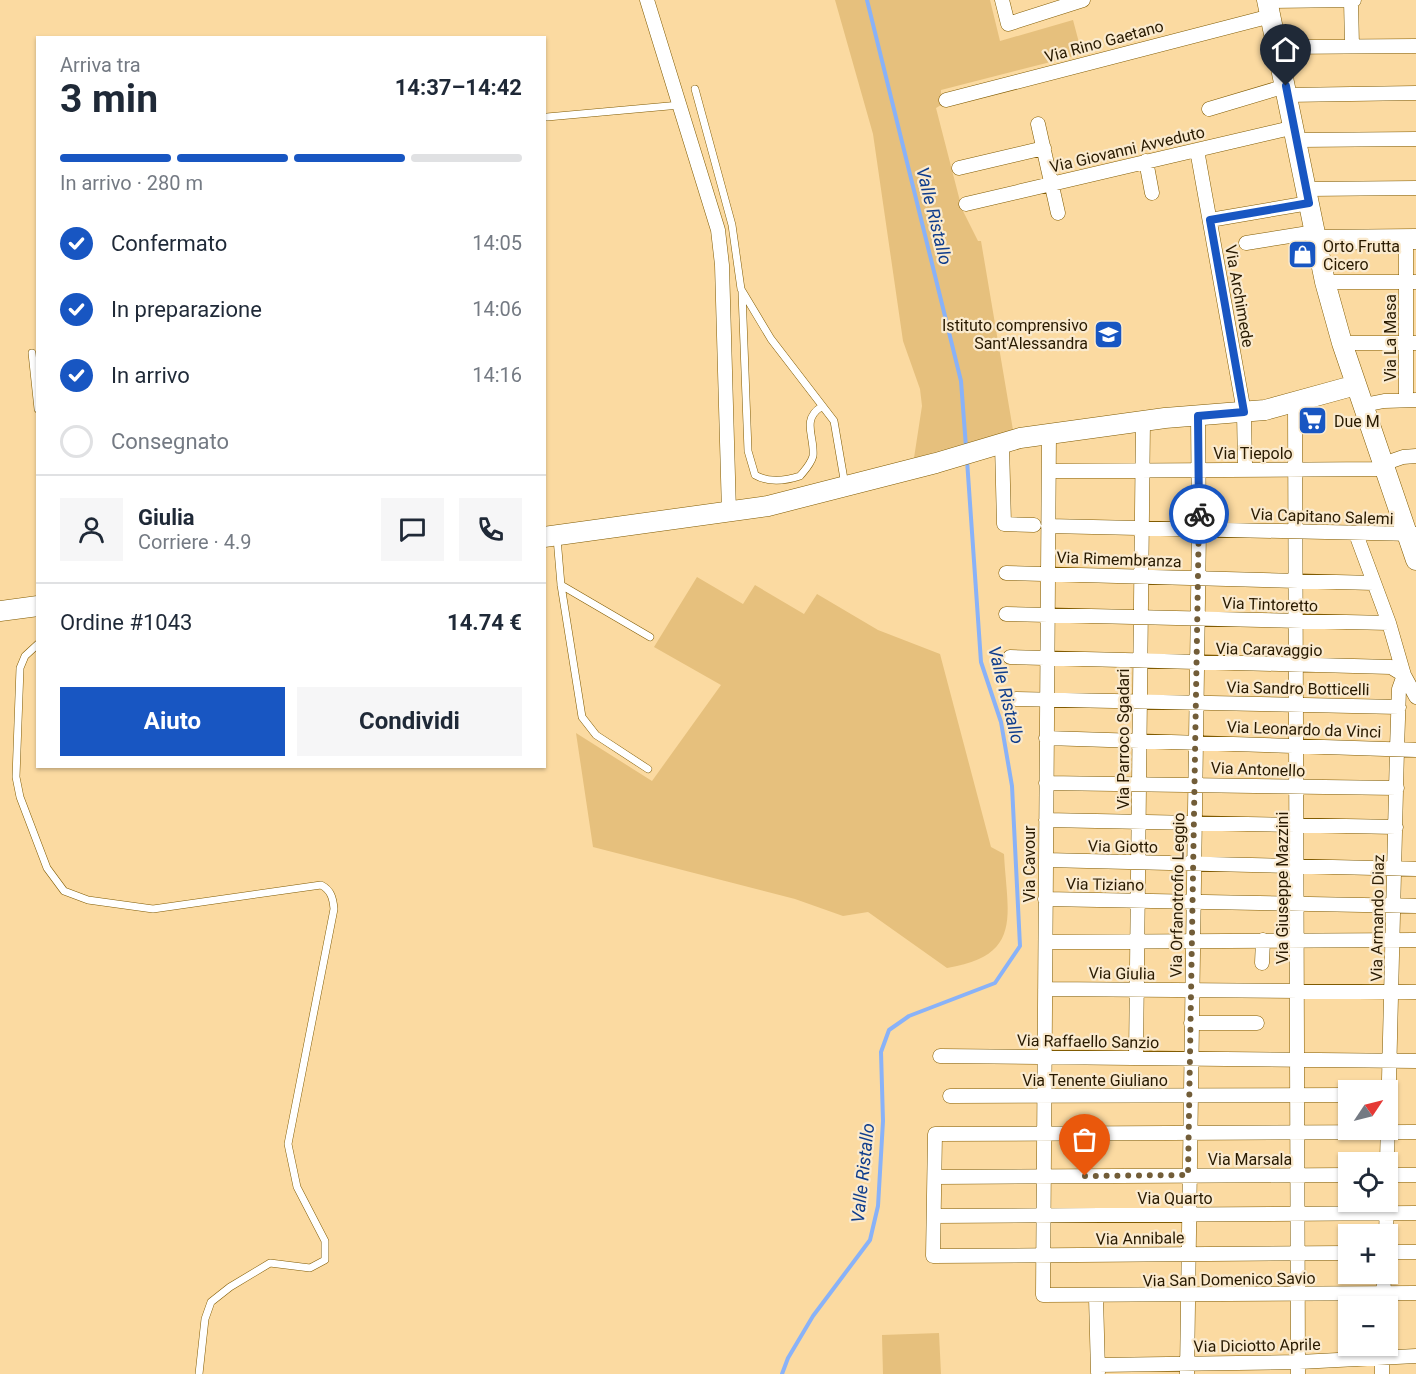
<!DOCTYPE html>
<html lang="it">
<meta charset="utf-8">
<style>
body{margin:0;font-family:Roboto,sans-serif;background:#f6f6f7;color:#1f2937;height:100vh;display:flex;flex-direction:column;font-size:22px;white-space:nowrap}
*{box-sizing:border-box;margin:0}
p{font-size:20px;color:#747a83}
.icon{flex:none;width:33px;height:33px;fill:none;stroke:currentColor;stroke-width:2;stroke-linecap:round;stroke-linejoin:round}
.map{position:relative;flex:1;overflow:hidden}
.details{position:absolute;left:36px;top:36px;width:510px;height:732px;display:flex;flex-direction:column;background:#fff;border-radius:0px;box-shadow:0 2px 4px #0004}
.details>*{flex:none}
.needle{width:39px;rotate:55deg}
.fabs{position:absolute;left:1338px;top:1080px;display:grid;gap:12px}
.fabs a{display:grid;place-items:center;width:60px;height:60px;border-radius:0px;background:#fff;box-shadow:0 2px 4px #0004;font-size:30px}
.pin{position:absolute;display:grid;place-items:center;width:51px;height:51px;color:#fff;margin:-62px -26px;border-radius:50% 50% 50% 0;rotate:-45deg;box-shadow:0 0 6px #0007}
.pin .icon{rotate:45deg}
.courier{position:absolute;display:grid;place-items:center;width:60px;height:60px;margin:-30px;border:4px solid #1856c2;border-radius:50%;background:#fff;color:#222;box-shadow:0 2px 8px #0007}
.overview em{font-style:normal;font-weight:700}
.overview div{display:flex;flex-direction:column-reverse}
.overview{display:flex;align-items:center;justify-content:space-between;height:102px;padding:0 24px}
h1{font-size:39px;font-weight:700;line-height:45px}
.bar{display:grid;grid-template-columns:repeat(4,1fr);gap:9px 6px;align-content:center;height:72px;padding:0 24px}
.bar i{height:8px;border-radius:4px;background:#e0e1e3}
.bar .selected{background:#1856c2}
.bar p{grid-column:span 4}
.line{display:flex;align-items:center;gap:15px;padding:0 24px;border-top:2px solid #e0e1e3}
.line div{flex:1}
.round{display:grid;place-items:center;flex:none;width:63px;height:63px;border-radius:0px;background:#f6f6f7}
ol{padding:0 24px;list-style:none}
li{display:flex;align-items:center;gap:18px;height:66px}
li p{margin-inline-start:auto}
li .icon{padding:6px;border-radius:50%;background:#1856c2;color:#fff;stroke-width:4}
li:last-child{color:#747a83}
li i{width:33px;height:33px;border:3px solid #e0e1e3;border-radius:50%}
.cta{display:flex;gap:12px;margin-top:auto;padding:12px 24px}
.cta a{flex:1;height:69px;border-radius:0px;background:#1856c2;color:#fff;font-size:24px;font-weight:700;line-height:69px;text-align:center}
.cta a+a{background:#f6f6f7;color:#1f2937}
.map>svg:first-child{display:block}
</style>
<div class="map">
<svg width="1416" height="1374" viewBox="0 0 1416 1374">
<rect width="100%" height="100%" fill="#fbdaa1"/>
<path fill="#e6c07d" d="M 835,0 L 990,0 L 1000,41 L 1073,20 L 1082,54 L 941,90 L 941,105 L 936,108 L 962,209 L 978,241 L 981,241 L 1013,430 L 914,458 L 922,406 L 920,389 L 903,341 L 873,134 Z
M 697,577 L 743,604 L 755,585 L 804,614 L 817,594 L 878,630 L 940,654 L 991,847 L 1004,854 C 1007,914 1024,956 947,968 L 868,912 L 843,916 L 795,899 L 593,847 L 576,733 L 652,781 L 721,685 L 654,647 Z
M 939,1333 L 941,1374 L 883,1374 L 882,1335 Z"/>
<g fill="none" stroke-linecap="round" stroke-linejoin="round">
<path stroke="#89b2f8" stroke-width="4" d="M 867,0 L 961,381 L 966,447
M 782,1374 L 788,1358 L 813,1316 L 870,1240 L 878,1206 L 883,1121 L 881,1052 L 889,1030 L 909,1016 L 995,983 L 1020,946 L 1012,786 L 1001,722 L 981,662 L 967,460"/>
<defs>
<path id="lane" d="M 695,89 L 732,225 L 741,289 L 771,339 L 834,421 L 845,485
M 547,117 L 680,105
M 742,292 L 748,451 L 755,475 C 769,483 785,481 800,476 C 805,470 811,464 813,456 C 815,437 801,420 821,407
M 32,353 L 38,409
M 557,538 L 561,585 L 582,717 L 596,735 L 648,769
M 561,585 L 650,637
M 38,644 L 25,656 L 20,668 L 16,777 L 20,797 L 47,868 L 64,891 L 88,900 L 153,909 L 321,885 C 331,890 333,898 334,909 L 288,1144 L 297,1187 L 325,1241 L 325,1260 L 310,1268 L 270,1263 L 230,1287 L 211,1302 L 205,1319 L 199,1374"/>
<path id="street" d="M 647,0 L 718,230 L 722,265 L 729,512
M 1002,0 L 1008,24 L 1083,0
M 1351,0 L 1352,46
M 1268,1 L 1354,0
M 1278,47 L 1416,46
M 1287,95 L 1416,93
M 946,100 L 1271,16
M 1209,109 L 1286,86
M 1038,124 L 1058,213
M 1298,140 L 1416,139
M 1197,150 L 1244,412 L 1245,469
M 1146,161 L 1152,193
M 959,168 L 1044,148
M 1307,189 L 1416,188
M 966,204 L 1295,127
M 1210,220 L 1309,203
M 1246,243 L 1315,232
M 1325,282 L 1416,282
M 1342,343 L 1416,343
M 1406,400 L 1406,240
M 1295,403 L 1298,1374
M 1364,405 L 1384,401 L 1416,400
M 1049,433 L 1043,1295 L 1416,1293
M 1002,444 L 1004,524 L 1034,525
M 1383,464 L 1403,457 L 1416,456
M 1049,471 L 1385,469
M 1048,526 L 1415,534
M 1356,534 L 1389,623 L 1404,675 L 1416,697
M 1006,573 L 1374,583
M 1006,614 L 1389,623
M 1010,657 L 1391,667 L 1404,675
M 1016,699 L 1399,707
M 1046,738 L 1416,750
M 1046,783 L 1397,788
M 1046,820 L 1396,827
M 1046,860 L 1416,869
M 1045,899 L 1416,906
M 1046,942 L 1416,940
M 1262,963 L 1263,940
M 1045,989 L 1416,992
M 1191,1023 L 1257,1023
M 940,1056 L 1416,1061
M 1136,1058 L 1143,421
M 950,1096 L 1348,1095
M 1387,1162 L 1397,749 L 1399,689 L 1404,675
M 1388,1175 L 1416,1175
M 935,1177 L 1348,1175
M 934,1216 L 1416,1213
M 1386,1234 L 1387,1202
M 1388,1252 L 1416,1252
M 1348,1253 L 933,1256 L 935,1134 L 1416,1132
M 1096,1297 L 1098,1372
M 1383,1306 L 1384,1274
M 1098,1365 L 1299,1362 L 1416,1356
M 1187,1374 L 1199,529 L 1198,416
M 1382,1374 L 1382,1346"/>
<path id="secondary" d="M 1267,0 L 1325,282 L 1342,343 L 1416,560
M 1317,240 L 1416,239
M 544,537 L 768,506 L 936,463 L 1020,438 L 1165,418 L 1265,410 L 1356,385
M 0,611 L 38,606"/>
</defs>
<use href="#lane" stroke="#805b02" stroke-width="8"/>
<use href="#street" stroke="#805b02" stroke-width="15"/>
<use href="#secondary" stroke="#805b02" stroke-width="21"/>
<use href="#lane" stroke="#fff" stroke-width="7"/>
<use href="#street" stroke="#fff" stroke-width="14"/>
<use href="#secondary" stroke="#fff" stroke-width="20"/>
</g>
<g fill="none" stroke-linecap="round" stroke-linejoin="round">
<path stroke="#725d38" stroke-width="6" stroke-dasharray="0 10.8" d="M 1085,1176 L 1188,1175 L 1199,514"/>
<path stroke="#1856c2" stroke-width="8" d="M 1199,514 L 1198,416 L 1244,412 L 1210,220 L 1309,203 L 1286,86"/>
</g>
<defs>
<symbol id="shop-square" viewBox="-11 -11 22 22"><rect x="-9" y="-9" width="18" height="18" rx="4" fill="#1856c2" stroke="#faeace"/><path d="M-5-2.5h2.3a2.7 3.5 0 0 1 5.4 0H5L5.5 6h-11ZM-1.5-2.5h3a1.5 2.3 0 0 0-3 0Z" fill="#fff"/></symbol>
<symbol id="school-square" viewBox="-11 -11 22 22"><rect x="-9" y="-9" width="18" height="18" rx="4" fill="#1856c2" stroke="#faeace"/><path d="M0-5L7-2L0 1L-7-2ZM-4 1L0 2.5L4 1V4Q0 6-4 4Z" fill="#fff"/></symbol>
<symbol id="supermarket-square" viewBox="-11 -11 22 22"><rect x="-9" y="-9" width="18" height="18" rx="4" fill="#1856c2" stroke="#faeace"/><path d="M-6-5.5h2.5l.6 2H6L4.5 2H-2.5L-4.4-4H-6ZM-1.5 3.2a1.3 1.3 0 1 0 .1 0ZM3 3.2a1.3 1.3 0 1 0 .1 0Z" fill="#fff"/></symbol>
</defs>
<g fill-rule="evenodd">
<use href="#shop-square" x="1286" y="238" width="33" height="33"/>
<use href="#school-square" x="1092" y="318" width="33" height="33"/>
<use href="#supermarket-square" x="1296" y="404" width="33" height="33"/>
</g>
<g text-anchor="middle" stroke-width="4.5" stroke-linejoin="round" paint-order="stroke">
<g font-size="16" fill="#291a00" stroke="#faeace">
<text transform="translate(1104 41) rotate(-15)" y="6">Via Rino Gaetano</text>
<text transform="translate(1127 149) rotate(-13)" y="6">Via Giovanni Avveduto</text>
<text transform="translate(1240 296) rotate(80)" y="6">Via Archimede</text>
<text transform="translate(1390 338) rotate(-90)" y="6">Via La Masa</text>
<text x="1253" y="459">Via Tiepolo</text>
<text transform="translate(1322 516) rotate(2)" y="6">Via Capitano Salemi</text>
<text transform="translate(1119 559) rotate(2)" y="6">Via Rimembranza</text>
<text transform="translate(1270 604) rotate(2)" y="6">Via Tintoretto</text>
<text transform="translate(1269 649) rotate(1)" y="6">Via Caravaggio</text>
<text transform="translate(1298 688) rotate(1)" y="6">Via Sandro Botticelli</text>
<text transform="translate(1304 729) rotate(2)" y="6">Via Leonardo da Vinci</text>
<text transform="translate(1123 739) rotate(-90)" y="6">Via Parroco Sgadari</text>
<text transform="translate(1258 769) rotate(2)" y="6">Via Antonello</text>
<text transform="translate(1123 846) rotate(1)" y="6">Via Giotto</text>
<text transform="translate(1029 864) rotate(-90)" y="6">Via Cavour</text>
<text transform="translate(1105 884) rotate(1)" y="6">Via Tiziano</text>
<text transform="translate(1282 888) rotate(-90)" y="6">Via Giuseppe Mazzini</text>
<text transform="translate(1177 895) rotate(-89)" y="6">Via Orfanotrofio Leggio</text>
<text transform="translate(1377 918) rotate(-89)" y="6">Via Armando Diaz</text>
<text transform="translate(1122 973) rotate(1)" y="6">Via Giulia</text>
<text transform="translate(1088 1041) rotate(1)" y="6">Via Raffaello Sanzio</text>
<text x="1095" y="1086">Via Tenente Giuliano</text>
<text x="1250" y="1165">Via Marsala</text>
<text x="1175" y="1204">Via Quarto</text>
<text transform="translate(1140 1238) rotate(-1)" y="6">Via Annibale</text>
<text transform="translate(1229 1279) rotate(-1)" y="6">Via San Domenico Savio</text>
<text transform="translate(1257 1345) rotate(-1)" y="6">Via Diciotto Aprile</text>
</g>
<g font-size="16" fill="#291a00" stroke="#faeace" text-anchor="start">
<text x="1323" y="252">Orto Frutta<tspan x="1323" dy="18">Cicero</tspan></text>
<text x="1088" y="331" text-anchor="end">Istituto comprensivo<tspan x="1088" dy="18">Sant'Alessandra</tspan></text>
<text x="1334" y="427">Due M</text>
</g>
<g font-size="18" font-style="italic" fill="#0f3d8c" stroke="#faeace">
<text transform="translate(934 216) rotate(76)" y="6">Valle Ristallo</text>
<text transform="translate(1006 695) rotate(76)" y="6">Valle Ristallo</text>
<text transform="translate(863 1173) rotate(-84)" y="6">Valle Ristallo</text>
</g>
</g>
</svg>
<div class="fabs">
<a><svg class="needle" viewBox="-14 -14 28 28"><path d="M0-13l5 13h-10z" fill="#e53935"/><path d="M0 13l5-13h-10z" fill="#747a83"/></svg></a>
<a><svg class="icon" aria-label="locate" viewBox="0 0 24 24"><circle cx="12" cy="12" r="6"/><path d="M12 2v4M12 18v4M2 12h4M18 12h4"/></svg></a>
<a>+</a>
<a>−</a>
</div>
<div class="pin" style="left:1085px;top:1176px;background:#ea580c"><svg class="icon" aria-label="bag" viewBox="0 0 24 24"><path d="M5 8h14l-1 12H6zM9 8a3 3 0 0 1 6 0"/></svg></div>
<div class="pin" style="left:1286px;top:86px;background:#1f2937"><svg class="icon" aria-label="home" viewBox="0 0 24 24"><path d="M3 11l9-7 9 7M6 9v11h12V9"/></svg></div>
<div class="courier" style="left:1199px;top:514px"><svg class="icon" aria-label="bike" viewBox="0 0 24 24"><circle cx="6" cy="16" r="4"/><circle cx="18" cy="16" r="4"/><path d="M6 16l4-8h5l3 8M10 8l3 8H6M13 5h3"/></svg></div>
<section class="details">
<div class="overview"><div><h1>3 min</h1><p>Arriva tra</p></div><em>14:37–14:42</em></div>
<div class="bar"><i class="selected"></i><i class="selected"></i><i class="selected"></i><i></i><p>In arrivo · 280 m</p></div>
<ol>
<li><svg class="icon" aria-label="check" viewBox="0 0 24 24"><path d="M5 12l5 5 9-10"/></svg>Confermato<p>14:05</p></li>
<li><svg class="icon" aria-label="check" viewBox="0 0 24 24"><path d="M5 12l5 5 9-10"/></svg>In preparazione<p>14:06</p></li>
<li><svg class="icon" aria-label="check" viewBox="0 0 24 24"><path d="M5 12l5 5 9-10"/></svg>In arrivo<p>14:16</p></li>
<li><i></i>Consegnato</li>
</ol>
<div class="line" style="height:108px"><a class="round"><svg class="icon" aria-label="person" viewBox="0 0 24 24"><circle cx="12" cy="8" r="4"/><path d="M4 21q1-7 8-7t8 7"/></svg></a><div><b>Giulia</b><p>Corriere · 4.9</p></div><a class="round"><svg class="icon" aria-label="chat" viewBox="0 0 24 24"><path d="M4 5h16v11H9l-5 4z"/></svg></a><a class="round"><svg class="icon" aria-label="phone" viewBox="0 0 24 24"><path d="M5 4h4l2 5-3 2q2 4 5 5l2-3 5 2v4C11 20 4 13 5 4z"/></svg></a></div>
<div class="line" style="height:78px"><div>Ordine #1043</div><b>14.74 €</b></div>
<div class="cta"><a>Aiuto</a><a>Condividi</a></div>
</section>
</div>
